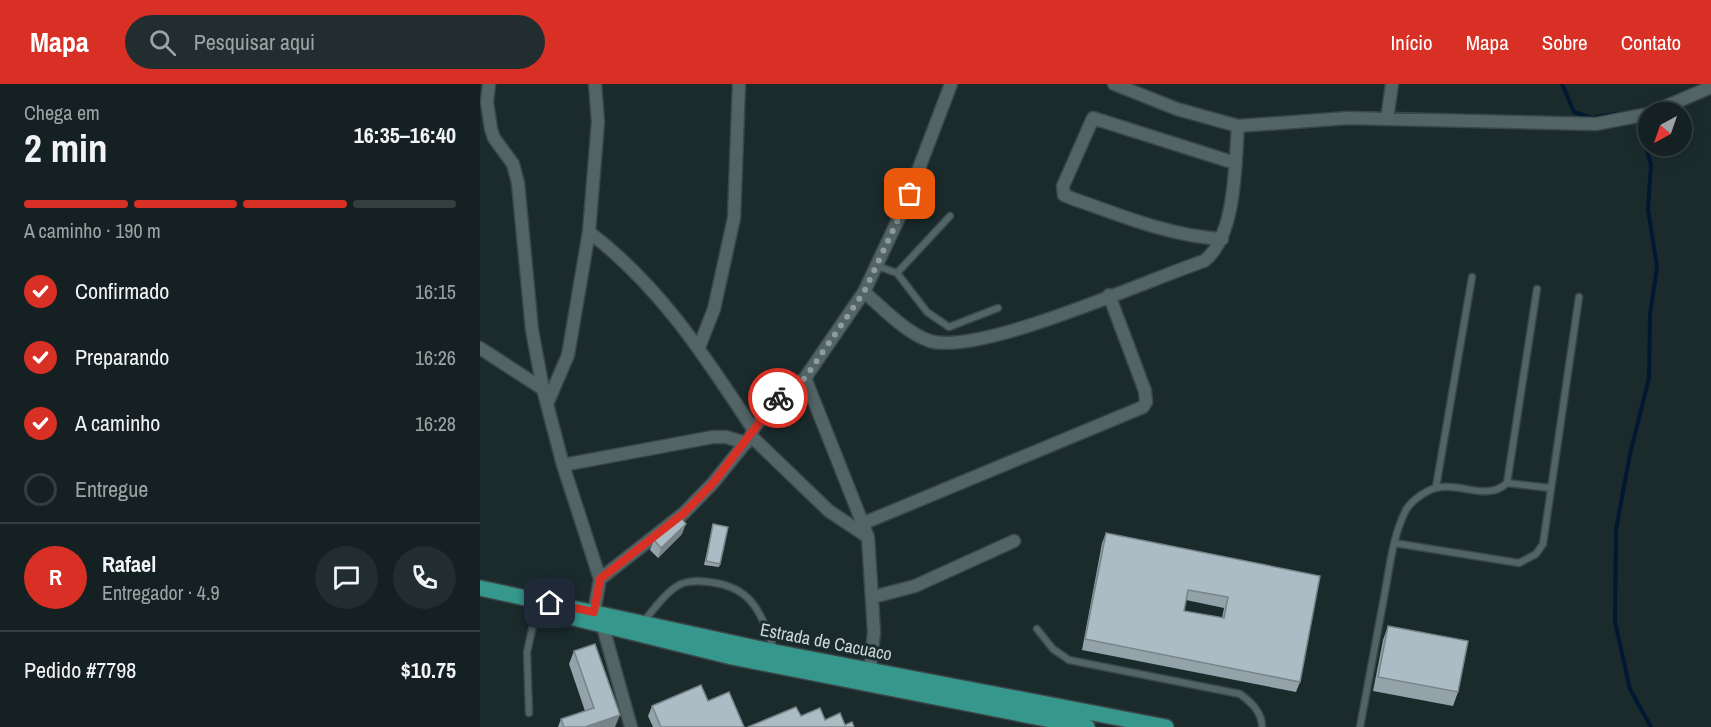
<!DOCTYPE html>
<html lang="pt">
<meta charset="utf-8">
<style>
body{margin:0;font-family:"Archivo Narrow",sans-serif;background:#212d2e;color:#f1f3f6;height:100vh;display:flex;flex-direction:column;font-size:22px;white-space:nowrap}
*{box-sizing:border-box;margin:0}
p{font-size:20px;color:#9da3a5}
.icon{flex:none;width:33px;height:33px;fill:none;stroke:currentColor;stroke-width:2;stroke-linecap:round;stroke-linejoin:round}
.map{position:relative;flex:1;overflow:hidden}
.panel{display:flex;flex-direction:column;background:#142021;width:480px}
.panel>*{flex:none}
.needle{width:39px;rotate:220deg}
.fabs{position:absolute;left:1158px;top:18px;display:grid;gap:12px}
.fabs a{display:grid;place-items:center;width:54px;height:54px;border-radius:50%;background:#142021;box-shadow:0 3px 15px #0003,0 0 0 2px #333e3f;font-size:30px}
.pin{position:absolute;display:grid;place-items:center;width:51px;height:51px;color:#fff;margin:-26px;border-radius:12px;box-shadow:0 3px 9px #0006}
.courier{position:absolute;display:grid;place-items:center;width:60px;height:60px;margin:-30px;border:4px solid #d93025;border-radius:50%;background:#fff;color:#222;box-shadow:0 2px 8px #0007}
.overview em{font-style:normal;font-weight:700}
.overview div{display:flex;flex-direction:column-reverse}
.overview{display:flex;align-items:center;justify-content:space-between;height:102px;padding:0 24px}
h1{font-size:39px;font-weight:700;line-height:45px}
.bar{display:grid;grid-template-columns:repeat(4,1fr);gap:9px 6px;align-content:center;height:72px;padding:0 24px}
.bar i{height:8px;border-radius:4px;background:#333e3f}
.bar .selected{background:#d93025}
.bar p{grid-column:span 4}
.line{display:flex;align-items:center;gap:15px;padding:0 24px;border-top:2px solid #333e3f}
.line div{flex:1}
.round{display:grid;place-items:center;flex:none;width:63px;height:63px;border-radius:32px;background:#212d2e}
ol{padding:0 24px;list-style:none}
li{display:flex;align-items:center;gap:18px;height:66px}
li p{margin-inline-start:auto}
li .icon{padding:6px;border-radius:50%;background:#d93025;color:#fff;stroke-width:4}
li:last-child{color:#9da3a5}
li i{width:33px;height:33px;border:3px solid #333e3f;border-radius:50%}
header{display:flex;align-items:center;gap:36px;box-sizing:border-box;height:84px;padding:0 30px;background:#d93025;color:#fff}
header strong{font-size:28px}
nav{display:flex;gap:33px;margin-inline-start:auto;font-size:21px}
.search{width:420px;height:54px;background:#212d2e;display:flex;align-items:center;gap:15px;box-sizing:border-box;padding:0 21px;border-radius:33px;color:#9da3a5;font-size:22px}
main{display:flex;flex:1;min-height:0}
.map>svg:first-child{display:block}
</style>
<header>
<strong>Mapa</strong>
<div class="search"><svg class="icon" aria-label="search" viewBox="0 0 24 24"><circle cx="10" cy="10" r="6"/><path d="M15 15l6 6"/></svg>Pesquisar aqui</div>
<nav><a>Início</a><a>Mapa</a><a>Sobre</a><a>Contato</a></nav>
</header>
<main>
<section class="panel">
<div class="overview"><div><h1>2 min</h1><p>Chega em</p></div><em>16:35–16:40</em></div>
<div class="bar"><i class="selected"></i><i class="selected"></i><i class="selected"></i><i></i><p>A caminho · 190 m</p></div>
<ol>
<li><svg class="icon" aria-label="check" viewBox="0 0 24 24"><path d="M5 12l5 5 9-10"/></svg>Confirmado<p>16:15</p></li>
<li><svg class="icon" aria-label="check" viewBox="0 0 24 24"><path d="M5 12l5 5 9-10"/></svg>Preparando<p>16:26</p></li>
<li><svg class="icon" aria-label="check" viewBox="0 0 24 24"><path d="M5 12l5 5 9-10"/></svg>A caminho<p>16:28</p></li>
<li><i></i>Entregue</li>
</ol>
<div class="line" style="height:108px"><b class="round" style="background:#d93025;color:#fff">R</b><div><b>Rafael</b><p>Entregador · 4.9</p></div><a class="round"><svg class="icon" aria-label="chat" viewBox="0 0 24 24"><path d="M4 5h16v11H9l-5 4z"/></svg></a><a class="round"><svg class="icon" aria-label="phone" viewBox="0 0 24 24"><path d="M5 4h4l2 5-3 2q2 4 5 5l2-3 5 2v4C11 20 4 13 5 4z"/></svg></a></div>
<div class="line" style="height:78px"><div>Pedido #7798</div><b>$10.75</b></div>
</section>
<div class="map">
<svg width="1231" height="643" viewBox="0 0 1231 643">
<rect width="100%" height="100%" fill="#1b2b2c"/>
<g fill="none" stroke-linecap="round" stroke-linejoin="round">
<path stroke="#001931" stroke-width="4" d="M 1082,0 L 1094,28 L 1112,34 L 1136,30
M 1158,35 L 1171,81 L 1168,125 L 1177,183 L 1170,231 L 1169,294 L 1150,370 L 1136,446 L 1135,538 L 1150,605 L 1171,643"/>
<defs>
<path id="lane" d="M 397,182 L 417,189 L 447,228 L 469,243 L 518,224
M 417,189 L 470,132
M 1027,399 L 1071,404
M 956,403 L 992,193
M 914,459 L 1039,479 L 1056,470 L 1063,460 L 1099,213
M 162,539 C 174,526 186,507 201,500 C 210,496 220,497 229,498 C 273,503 280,528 294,565
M 557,545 L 573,565 L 589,576 L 760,610 C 771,618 782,628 782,643
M 49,629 L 47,568 L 57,524
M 880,643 C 888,598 897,553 905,508 C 910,481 913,452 925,428 C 929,419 940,411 948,407 C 974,393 1005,420 1027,399 L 1057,205"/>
<path id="street" d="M 9,0 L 7,18 L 11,45 L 14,54 L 33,80 L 38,99 L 52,246 L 63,305
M 634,0 L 697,25 L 758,42 L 868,34 L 1116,40 L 1168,30
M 1173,28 L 1231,3
M 907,35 L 912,0
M 109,148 C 180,202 224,271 273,345
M 742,155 C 689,152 640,131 591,114 L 584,111 L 583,102 L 613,34 L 755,79
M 384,208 C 403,224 426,249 450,257 C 500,272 667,196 724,177 C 756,153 755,80 758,42
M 219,263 L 234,225 L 254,134 L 259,0
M 0,264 L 63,305 L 83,381 L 120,495
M 325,294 L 388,453 L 394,548 L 390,587
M 67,320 L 88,271 L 109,148 L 118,38 L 115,0
M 271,352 L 349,427 L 388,453
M 83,381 L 233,353 L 246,353 L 266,359
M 384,439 L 663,323 L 666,318 L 665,307 L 629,211
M 393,513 L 435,502 L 534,457
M 114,528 L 120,495 L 204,429 L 233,399 L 271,352 L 273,345 L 296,316 L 325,294 L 384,208 L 425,121 L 471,0
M 123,543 L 151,643"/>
<path id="primary" d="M 0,504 L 295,568 L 686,643
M 70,528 L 252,573 L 607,643"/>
</defs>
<use href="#lane" stroke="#3a4648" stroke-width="9"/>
<use href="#street" stroke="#3a4648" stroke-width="15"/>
<use href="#primary" stroke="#3a4648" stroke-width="18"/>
<use href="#lane" stroke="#536466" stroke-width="6"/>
<use href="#street" stroke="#536466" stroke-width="12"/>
<use href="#primary" stroke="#36988d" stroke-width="15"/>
</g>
<path fill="#94a2a9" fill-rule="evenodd" d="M 233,440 L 240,480 L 239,483 L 224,481 Z
M 626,449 L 840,492 L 820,598 L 816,608 L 602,566 L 622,459 ZM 706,516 L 744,524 L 742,534 L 704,527 Z
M 202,450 L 178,474 L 170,466 L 174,456 Z
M 908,542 L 978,608 L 973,622 L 893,607 L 903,556 Z
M 94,567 L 135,643 L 78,643 L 81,635 L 105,627 L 89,580 Z
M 228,617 L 264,643 L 173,643 L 168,632 L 172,622 Z"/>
<path fill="#788489" d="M 206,440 L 202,450 L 178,474 L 181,464 Z
M 140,631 L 135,643 L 105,643 Z"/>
<path fill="#acbcc4" stroke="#788489" stroke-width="1.5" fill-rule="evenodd" d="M 201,434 L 206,440 L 181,464 L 174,456 Z
M 233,440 L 248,443 L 240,480 L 226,477 Z
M 626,449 L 840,492 L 820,598 L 605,555 ZM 708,506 L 748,513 L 744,534 L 704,527 Z
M 908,542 L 988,557 L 978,608 L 898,593 Z
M 115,560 L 140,631 L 105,643 L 84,643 L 81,635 L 114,624 L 94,567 Z
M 221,601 L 228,617 L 249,608 L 264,643 L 181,643 L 172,622 Z
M 316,623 L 321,632 L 340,624 L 345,636 L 360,629 L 365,641 L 372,638 L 374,643 L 268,643 Z"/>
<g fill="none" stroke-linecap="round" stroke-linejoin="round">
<path stroke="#909b9c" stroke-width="6" stroke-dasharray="0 10.8" d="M 298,314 L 325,294 L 384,208 L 430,110"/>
<path stroke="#d93025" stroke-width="8" d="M 70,519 L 114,528 L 120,495 L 204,429 L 233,399 L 298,314"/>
</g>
<g text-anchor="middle" stroke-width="6" stroke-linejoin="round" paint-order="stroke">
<g font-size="18" fill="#cfd8d9" stroke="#1b2b2c">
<text transform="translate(346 558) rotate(11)" y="6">Estrada de Cacuaco</text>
</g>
</g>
</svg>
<div class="fabs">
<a><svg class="needle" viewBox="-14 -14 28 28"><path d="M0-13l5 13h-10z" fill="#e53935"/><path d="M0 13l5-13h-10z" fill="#9da3a5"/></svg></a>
</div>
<div class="pin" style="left:430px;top:110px;background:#ea580c"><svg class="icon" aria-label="bag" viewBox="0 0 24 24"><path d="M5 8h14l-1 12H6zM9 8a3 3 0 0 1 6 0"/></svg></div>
<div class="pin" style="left:70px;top:519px;background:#1f2937"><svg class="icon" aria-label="home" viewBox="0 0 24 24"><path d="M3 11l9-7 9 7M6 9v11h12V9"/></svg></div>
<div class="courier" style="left:298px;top:314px"><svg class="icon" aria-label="bike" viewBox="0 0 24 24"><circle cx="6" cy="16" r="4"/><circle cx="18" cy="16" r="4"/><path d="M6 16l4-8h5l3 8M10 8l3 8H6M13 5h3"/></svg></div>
</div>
</main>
